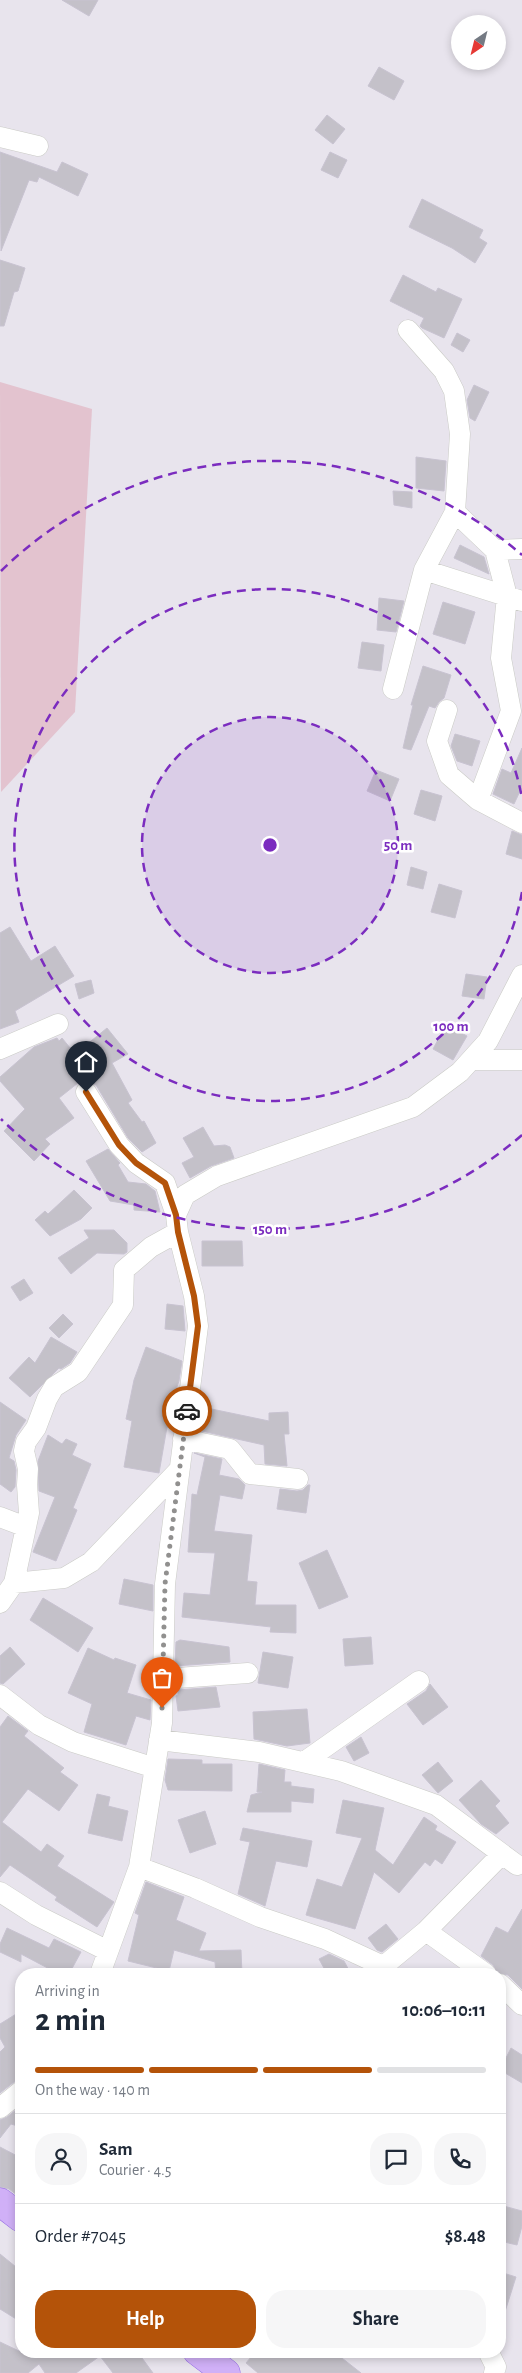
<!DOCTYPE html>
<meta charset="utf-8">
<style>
body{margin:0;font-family:"Alegreya Sans",sans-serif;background:#f6f6f7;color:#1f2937;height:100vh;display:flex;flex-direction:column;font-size:19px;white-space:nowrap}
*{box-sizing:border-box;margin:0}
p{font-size:16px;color:#747a83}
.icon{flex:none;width:28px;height:28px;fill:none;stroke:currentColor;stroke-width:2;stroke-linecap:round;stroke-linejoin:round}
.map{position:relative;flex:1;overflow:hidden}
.side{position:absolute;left:15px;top:1968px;width:491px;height:390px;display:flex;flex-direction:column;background:#fff;border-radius:20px;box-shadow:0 2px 8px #0003}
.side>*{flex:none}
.needle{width:32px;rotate:215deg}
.fabs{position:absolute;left:451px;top:15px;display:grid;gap:10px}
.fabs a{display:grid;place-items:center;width:55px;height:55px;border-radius:50%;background:#fff;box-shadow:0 2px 8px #0003;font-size:25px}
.pin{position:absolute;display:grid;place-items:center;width:42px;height:42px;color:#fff;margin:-51px -21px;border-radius:50% 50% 50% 0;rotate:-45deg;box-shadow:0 0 5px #0007}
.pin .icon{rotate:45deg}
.courier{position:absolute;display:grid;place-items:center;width:50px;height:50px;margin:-25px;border:4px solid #b45309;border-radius:50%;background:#fff;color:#222;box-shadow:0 1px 6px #0007}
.overview em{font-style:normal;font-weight:700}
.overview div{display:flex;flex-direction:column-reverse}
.overview{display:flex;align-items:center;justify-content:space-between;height:85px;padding:0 20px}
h1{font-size:32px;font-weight:700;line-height:38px}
.bar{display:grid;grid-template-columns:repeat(4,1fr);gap:8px 5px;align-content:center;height:60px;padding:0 20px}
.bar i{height:6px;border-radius:4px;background:#e0e1e3}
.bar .on{background:#b45309}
.bar p{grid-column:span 4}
.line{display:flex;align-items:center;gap:12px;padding:0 20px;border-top:1px solid #e0e1e3}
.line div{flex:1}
.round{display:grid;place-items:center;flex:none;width:52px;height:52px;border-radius:20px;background:#f6f6f7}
.cta{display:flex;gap:10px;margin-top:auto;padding:10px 20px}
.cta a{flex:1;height:58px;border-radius:20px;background:#b45309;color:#fff;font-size:20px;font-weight:700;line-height:58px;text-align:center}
.cta a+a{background:#f6f6f7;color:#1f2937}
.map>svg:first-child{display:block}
</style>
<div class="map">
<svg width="522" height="2373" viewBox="0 0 522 2373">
<rect width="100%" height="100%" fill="#e8e4ed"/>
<path fill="#e3c3cf" d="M 0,382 L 92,409 L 75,712 L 1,792 Z"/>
<path fill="#c4c1c9" stroke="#c8c3d1" d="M 62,0 L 98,0 L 89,16 Z
M 379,67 L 404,81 L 394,100 L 368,86 Z
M 327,115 L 345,129 L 333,144 L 315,130 Z
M 0,152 L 57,172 L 62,162 L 88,174 L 78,196 L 39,177 L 37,182 L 29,180 L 1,251 Z
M 330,152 L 347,160 L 338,178 L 321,170 Z
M 422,199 L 483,230 L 479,238 L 487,243 L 475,263 L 452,248 L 409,227 Z
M 0,260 L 25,268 L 18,291 L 14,292 L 4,326 L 0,326 Z
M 403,275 L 436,292 L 438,288 L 462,299 L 444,338 L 422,328 L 420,326 L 424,318 L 390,301 Z
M 457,333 L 470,340 L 463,352 L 451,345 Z
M 474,385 L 489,392 L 475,421 L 470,418 L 467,400 Z
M 416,457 L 446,461 L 444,491 L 416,488 Z
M 393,491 L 412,492 L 412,508 L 394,505 Z
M 460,545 L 484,557 L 489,574 L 454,558 Z
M 379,598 L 404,601 L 396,632 L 377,630 Z
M 443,602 L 475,612 L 465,644 L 433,634 Z
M 362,642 L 384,645 L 381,671 L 358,668 Z
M 423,666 L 451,675 L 444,698 L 439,702 L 435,708 L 429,706 L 411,750 L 403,748 L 413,705 L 411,705 Z
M 455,734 L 480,741 L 472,766 L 457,761 L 451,746 Z
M 522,748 L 522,787 L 514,804 L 493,794 L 502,769 L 511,773 Z
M 376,770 L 399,779 L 390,801 L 367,791 Z
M 421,790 L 442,796 L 435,821 L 414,814 Z
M 512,831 L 522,835 L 522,859 L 506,854 Z
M 411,867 L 427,872 L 423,889 L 407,885 Z
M 439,884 L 462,891 L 455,918 L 431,912 Z
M 10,927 L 31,961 L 55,946 L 74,976 L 15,1011 L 19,1022 L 0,1029 L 0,933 Z
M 466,974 L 487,977 L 484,999 L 462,996 Z
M 91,980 L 94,993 L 79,999 L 75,984 Z
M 446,1025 L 467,1036 L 453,1060 L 433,1049 Z
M 107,1028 L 128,1054 L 112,1063 L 132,1100 L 128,1103 L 142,1122 L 144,1121 L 156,1143 L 142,1152 L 128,1138 L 96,1085 L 83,1079 L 59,1098 L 74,1118 L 45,1139 L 50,1144 L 34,1161 L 4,1131 L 25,1109 L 0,1081 L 0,1077 L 34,1047 L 57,1038 L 59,1041 L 62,1038 L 75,1054 Z
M 203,1127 L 214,1146 L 225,1145 L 230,1147 L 234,1158 L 211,1166 L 190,1178 L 182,1163 L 194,1157 L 183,1138 Z
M 108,1149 L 120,1163 L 118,1165 L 128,1182 L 146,1184 L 155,1191 L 160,1212 L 134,1210 L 134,1205 L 110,1201 L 86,1161 Z
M 74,1190 L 92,1208 L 81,1219 L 50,1236 L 35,1220 L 45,1211 L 48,1214 Z
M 84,1230 L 114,1230 L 127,1243 L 127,1252 L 124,1254 L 97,1253 L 71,1274 L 58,1258 L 89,1238 Z
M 202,1241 L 242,1241 L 243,1266 L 202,1266 Z
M 24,1279 L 33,1293 L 20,1301 L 11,1287 Z
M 167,1304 L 183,1306 L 185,1331 L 165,1329 Z
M 63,1314 L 73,1324 L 59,1338 L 49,1328 Z
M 51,1337 L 77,1352 L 70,1363 L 61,1369 L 59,1368 L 30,1397 L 9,1378 L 29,1357 L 35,1363 Z
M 146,1347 L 182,1361 L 179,1381 L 170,1406 L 176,1408 L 173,1429 L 167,1427 L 159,1473 L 124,1467 L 132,1421 L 126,1419 L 134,1380 Z
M 0,1402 L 26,1420 L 16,1435 L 9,1458 L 14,1461 L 16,1470 L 15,1487 L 11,1492 L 0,1484 Z
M 202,1407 L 269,1421 L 269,1413 L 288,1412 L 289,1434 L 284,1434 L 287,1466 L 265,1464 L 264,1445 L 197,1430 Z
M 48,1435 L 62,1444 L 66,1439 L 77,1444 L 72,1455 L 91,1464 L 73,1508 L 77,1510 L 56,1561 L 33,1552 L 55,1497 L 39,1491 L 38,1461 Z
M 194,1453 L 222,1459 L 219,1475 L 239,1479 L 245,1485 L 242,1499 L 220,1495 L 214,1531 L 252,1535 L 247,1581 L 257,1582 L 255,1605 L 296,1605 L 296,1633 L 270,1632 L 271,1627 L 182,1617 L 184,1593 L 210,1595 L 215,1553 L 188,1552 L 192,1494 L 197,1495 L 205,1457 Z
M 308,1485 L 310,1485 L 306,1513 L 277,1509 L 280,1489 L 297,1491 L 303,1490 Z
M 327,1550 L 348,1597 L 319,1609 L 299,1563 Z
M 124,1579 L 153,1585 L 153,1611 L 119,1604 Z
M 43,1598 L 93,1628 L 78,1652 L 30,1620 Z
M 371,1637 L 373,1664 L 345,1666 L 343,1639 Z
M 180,1640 L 229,1647 L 230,1662 L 175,1666 L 176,1642 Z
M 10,1647 L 25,1664 L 3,1684 L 0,1683 L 0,1656 Z
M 88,1648 L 114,1660 L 115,1658 L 136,1665 L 127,1693 L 151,1700 L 150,1720 L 136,1716 L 126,1745 L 84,1732 L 92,1704 L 68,1693 Z
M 263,1652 L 293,1657 L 288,1688 L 258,1683 Z
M 430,1684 L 448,1707 L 423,1725 L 407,1704 L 426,1691 Z
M 216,1687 L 220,1707 L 178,1711 L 176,1696 L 178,1695 L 178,1690 Z
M 307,1709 L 310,1743 L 287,1746 L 254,1739 L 253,1712 Z
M 8,1716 L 28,1731 L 24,1736 L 64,1768 L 60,1772 L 78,1785 L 59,1811 L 28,1789 L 2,1822 L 41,1852 L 47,1844 L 64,1856 L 57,1866 L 114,1902 L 97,1927 L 55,1900 L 57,1897 L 10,1865 L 0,1877 L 0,1727 Z
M 361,1737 L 369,1753 L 354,1761 L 346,1747 Z
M 168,1759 L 202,1760 L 202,1764 L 232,1764 L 232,1791 L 168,1790 L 165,1780 Z
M 438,1762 L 453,1781 L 438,1793 L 422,1775 Z
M 259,1764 L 285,1770 L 284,1782 L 291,1782 L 291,1786 L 314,1789 L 313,1803 L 291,1801 L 291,1812 L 247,1812 L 251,1795 L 262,1792 L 257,1792 Z
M 481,1780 L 500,1801 L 495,1806 L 509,1823 L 496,1834 L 481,1824 L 459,1800 Z
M 97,1794 L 110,1797 L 108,1806 L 128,1811 L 122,1841 L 88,1833 Z
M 343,1800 L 384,1808 L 375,1850 L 393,1865 L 424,1817 L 437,1826 L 435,1830 L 456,1842 L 442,1864 L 435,1859 L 430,1866 L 425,1862 L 399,1893 L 374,1872 L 355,1929 L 306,1915 L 317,1879 L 342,1887 L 362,1838 L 336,1833 Z
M 205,1811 L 216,1844 L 190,1853 L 178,1820 Z
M 243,1828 L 312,1841 L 307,1867 L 276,1861 L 265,1906 L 238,1894 L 250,1842 L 240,1840 Z
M 146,1882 L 184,1897 L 176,1920 L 206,1933 L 199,1951 L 241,1950 L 242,1974 L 216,1974 L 215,1962 L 174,1950 L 169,1971 L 128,1961 L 139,1915 L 135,1913 Z
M 522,1909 L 522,1989 L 508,1975 L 497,1973 L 493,1965 L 481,1956 L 496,1927 L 508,1933 Z
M 386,1924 L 398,1939 L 382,1952 L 377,1950 L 368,1938 Z
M 7,1928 L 49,1948 L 54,1939 L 81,1952 L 69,1974 L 59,1974 L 21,1954 L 21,1962 L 0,1952 L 0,1944 Z
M 329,1954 L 344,1961 L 351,1974 L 320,1974 L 325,1970 L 319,1959 Z
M 21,2011 L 21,2079 L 14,2082 L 0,2093 L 0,2052 L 5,2047 L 0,2038 L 0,2024 Z
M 511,2048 L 522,2055 L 522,2083 L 500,2070 Z
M 21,2106 L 21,2127 L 11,2124 L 0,2138 L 0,2120 L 7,2117 Z
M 0,2147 L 21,2158 L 21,2198 L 9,2189 L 0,2187 Z
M 500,2205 L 522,2211 L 522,2226 L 517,2245 L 500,2241 Z
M 0,2254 L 21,2271 L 21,2322 L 0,2309 Z
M 500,2272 L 516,2277 L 503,2318 L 500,2317 Z
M 0,2342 L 19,2351 L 137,2351 L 153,2373 L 113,2373 L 100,2356 L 76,2373 L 45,2373 L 39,2364 L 28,2373 L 0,2373 Z
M 256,2351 L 333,2351 L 361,2373 L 258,2373 L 246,2363 Z"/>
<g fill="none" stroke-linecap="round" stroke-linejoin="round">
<defs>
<path id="minor" d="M 0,137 L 38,146
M 455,512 L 495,550 L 507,596 L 501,658 L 511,711 L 478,800
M 495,550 L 522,549
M 424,570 L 522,601
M 393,689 L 424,570 L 455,512 L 460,434 L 454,391 L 444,371 L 408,330
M 447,710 L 437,741 L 449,775 L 478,800 L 522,823
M 0,1049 L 58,1024
M 472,1060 L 522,1060
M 86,1092 L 119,1145 L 136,1163 L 165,1183 L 176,1215
M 183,1439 L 230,1449 L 250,1474 L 298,1479
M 0,1517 L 26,1527
M 14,1583 L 64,1578 L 91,1562 L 179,1470
M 0,1603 L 14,1583 L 29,1513 L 27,1485 L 28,1469 L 24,1451 L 26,1442 L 36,1428 L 47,1399 L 54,1387 L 78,1372 L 123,1305 L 124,1270 L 151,1247 L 178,1232
M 163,1679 L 248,1673
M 0,1695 L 39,1725 L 73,1742 L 155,1768
M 159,1740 L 259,1752 L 341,1771 L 436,1805 L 517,1865
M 304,1762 L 419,1681
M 139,1867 L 195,1888 L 260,1917 L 325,1939 L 383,1966
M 0,1892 L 36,1915 L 108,1951
M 426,1931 L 486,1974
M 100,1974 L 139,1867 L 162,1723 L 165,1584 L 198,1326 L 194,1296 L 178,1232 L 176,1215 L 185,1195 L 217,1176 L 413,1107 L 460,1072 L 488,1041 L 522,975
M 374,1974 L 426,1931 L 502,1854
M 500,1984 L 522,2005
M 0,2108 L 21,2091
M 488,2351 L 496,2367 L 494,2373"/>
<path id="primary" d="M 0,2202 L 21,2218
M 197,2351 L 226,2373"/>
</defs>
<use href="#minor" stroke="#cacbc6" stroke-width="21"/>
<use href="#primary" stroke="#9167e4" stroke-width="29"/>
<use href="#minor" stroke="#fff" stroke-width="20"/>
<use href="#primary" stroke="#d0b0f7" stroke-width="28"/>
</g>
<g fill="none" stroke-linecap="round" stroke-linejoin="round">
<path stroke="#91908f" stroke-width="5" stroke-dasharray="0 9" d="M 162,1708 L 165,1584 L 187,1411"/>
<path stroke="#b45309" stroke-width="6" d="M 86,1092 L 119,1145 L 136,1163 L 165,1183 L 176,1215 L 178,1232 L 194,1296 L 198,1326 L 187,1411"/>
</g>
<circle cx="270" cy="845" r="128" fill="#7b2cbf" fill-opacity=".12"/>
<g fill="none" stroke="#7b2cbf" stroke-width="2.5" stroke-dasharray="9 6">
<circle cx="270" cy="845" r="128"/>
<path d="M522 892A256 256 0 1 1 522 798"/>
<path d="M522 1135A384 384 0 0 1 1 1119M1 571A384 384 0 0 1 522 555"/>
</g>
<circle cx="270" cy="845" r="8" fill="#7b2cbf" stroke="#fff" stroke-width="2.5"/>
<g font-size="15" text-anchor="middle" font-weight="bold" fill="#7b2cbf" stroke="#fff" stroke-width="5" stroke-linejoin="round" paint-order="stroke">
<text x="398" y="850">50 m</text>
<text x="451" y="1031">100 m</text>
<text x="270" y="1234">150 m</text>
</g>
</svg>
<div class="fabs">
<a><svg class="needle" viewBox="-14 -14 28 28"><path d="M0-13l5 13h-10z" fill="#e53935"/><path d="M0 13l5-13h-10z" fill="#747a83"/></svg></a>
</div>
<div class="pin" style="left:162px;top:1708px;background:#ea580c"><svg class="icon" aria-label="bag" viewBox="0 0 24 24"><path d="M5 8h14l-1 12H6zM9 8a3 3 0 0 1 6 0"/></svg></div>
<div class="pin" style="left:86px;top:1092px;background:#1f2937"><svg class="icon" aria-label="home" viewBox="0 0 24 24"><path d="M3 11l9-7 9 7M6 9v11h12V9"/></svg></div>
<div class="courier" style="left:187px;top:1411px"><svg class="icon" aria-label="car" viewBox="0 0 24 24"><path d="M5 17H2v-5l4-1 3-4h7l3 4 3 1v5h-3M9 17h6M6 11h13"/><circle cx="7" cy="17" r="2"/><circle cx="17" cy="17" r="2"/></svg></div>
<section class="side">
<div class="overview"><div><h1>2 min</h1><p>Arriving in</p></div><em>10:06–10:11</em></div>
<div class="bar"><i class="on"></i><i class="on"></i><i class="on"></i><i></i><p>On the way · 140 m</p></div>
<div class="line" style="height:90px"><a class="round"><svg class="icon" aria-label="person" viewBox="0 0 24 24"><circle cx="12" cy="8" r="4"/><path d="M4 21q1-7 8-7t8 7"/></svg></a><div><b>Sam</b><p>Courier · 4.5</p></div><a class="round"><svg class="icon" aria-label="chat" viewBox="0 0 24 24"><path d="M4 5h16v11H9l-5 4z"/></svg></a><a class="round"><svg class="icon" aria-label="phone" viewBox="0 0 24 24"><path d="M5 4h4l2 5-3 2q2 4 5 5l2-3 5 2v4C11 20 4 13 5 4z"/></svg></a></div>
<div class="line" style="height:65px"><div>Order #7045</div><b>$8.48</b></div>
<div class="cta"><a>Help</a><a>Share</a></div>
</section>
</div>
